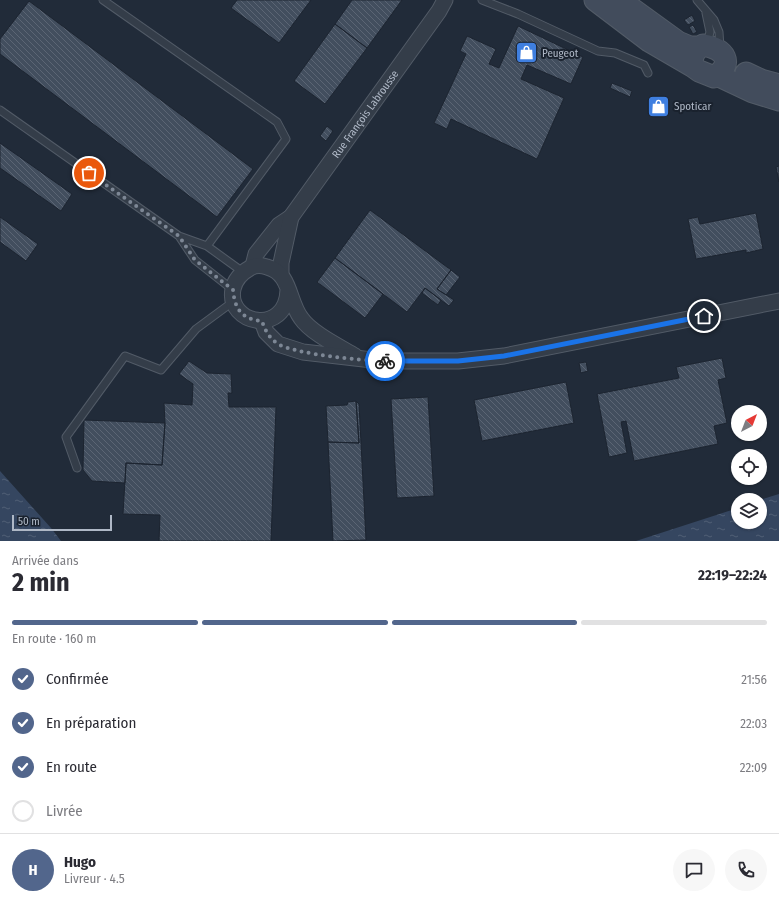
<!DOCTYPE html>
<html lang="fr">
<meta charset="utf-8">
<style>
body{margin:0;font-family:"Fira Sans Condensed",sans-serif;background:#f7f7f7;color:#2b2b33;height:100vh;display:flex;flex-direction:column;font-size:15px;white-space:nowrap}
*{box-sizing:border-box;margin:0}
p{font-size:13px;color:#7c7c81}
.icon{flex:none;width:22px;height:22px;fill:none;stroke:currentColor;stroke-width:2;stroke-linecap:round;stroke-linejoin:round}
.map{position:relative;height:541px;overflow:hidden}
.details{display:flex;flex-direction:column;background:#fff;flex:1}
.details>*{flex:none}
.needle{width:26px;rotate:42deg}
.controls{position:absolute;left:731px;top:405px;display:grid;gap:8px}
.controls a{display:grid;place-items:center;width:36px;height:36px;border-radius:50%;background:#fff;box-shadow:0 1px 3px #0004;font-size:20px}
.scale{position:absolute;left:12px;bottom:10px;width:100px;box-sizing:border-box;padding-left:4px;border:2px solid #afb8c6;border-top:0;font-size:11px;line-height:14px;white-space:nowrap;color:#afb8c6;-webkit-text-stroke:3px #1a222e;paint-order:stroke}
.pin{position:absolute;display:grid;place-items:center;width:34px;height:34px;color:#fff;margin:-17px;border:2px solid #fff;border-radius:50%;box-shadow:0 1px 4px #0007}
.courier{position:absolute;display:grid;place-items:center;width:40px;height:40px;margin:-20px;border:3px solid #1a73e8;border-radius:50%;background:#fff;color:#222;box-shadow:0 1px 5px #0007}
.headline em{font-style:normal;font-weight:700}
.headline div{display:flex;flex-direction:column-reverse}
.headline{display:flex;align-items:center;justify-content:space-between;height:68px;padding:0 12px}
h1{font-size:26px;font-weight:700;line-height:30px}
.bar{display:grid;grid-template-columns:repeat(4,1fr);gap:6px 4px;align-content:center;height:48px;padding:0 12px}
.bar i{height:5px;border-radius:3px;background:#e1e1e2}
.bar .current{background:#52668c}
.bar p{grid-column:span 4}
.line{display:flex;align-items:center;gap:10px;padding:0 12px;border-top:1px solid #e1e1e2}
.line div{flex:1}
.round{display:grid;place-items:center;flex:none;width:42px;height:42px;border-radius:21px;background:#f7f7f7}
ol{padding:0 12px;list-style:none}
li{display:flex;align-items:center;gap:12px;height:44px}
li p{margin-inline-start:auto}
li .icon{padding:4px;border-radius:50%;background:#52668c;color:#fff;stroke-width:4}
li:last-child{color:#7c7c81}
li i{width:22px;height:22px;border:2px solid #e1e1e2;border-radius:50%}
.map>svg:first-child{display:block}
</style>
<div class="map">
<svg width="779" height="541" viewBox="0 0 779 541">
<defs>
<pattern id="water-ripples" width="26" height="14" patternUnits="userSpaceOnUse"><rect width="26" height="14" fill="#354660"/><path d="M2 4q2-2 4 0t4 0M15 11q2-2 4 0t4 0" fill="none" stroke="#505f75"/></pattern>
<pattern id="building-back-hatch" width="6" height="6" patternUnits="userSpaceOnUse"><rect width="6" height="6" fill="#424e5e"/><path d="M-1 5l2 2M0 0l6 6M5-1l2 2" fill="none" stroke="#5b6574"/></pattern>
</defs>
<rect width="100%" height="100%" fill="#212b39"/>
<path fill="url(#water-ripples)" d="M 0,471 L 51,528 L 61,541 L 0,541 Z
M 779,494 L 779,541 L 636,541 L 738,508 L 738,522 L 760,522 L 760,500 Z"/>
<path fill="url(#building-back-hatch)" stroke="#1c2430" d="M 237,0 L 311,0 L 279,43 L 231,8 Z
M 352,0 L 402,0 L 367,48 L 335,24 Z
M 29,1 L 253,169 L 217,217 L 0,54 L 0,39 Z
M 692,15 L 695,21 L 688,25 L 684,20 Z
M 335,24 L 367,48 L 325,104 L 294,81 Z
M 693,25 L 697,32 L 693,34 L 689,27 Z
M 518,26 L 583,57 L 571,84 L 527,65 L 521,79 L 564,98 L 537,159 L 451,119 L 447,129 L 434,123 L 466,54 L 460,51 L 467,36 L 496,49 L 489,64 L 499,68 Z
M 612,83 L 632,91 L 630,97 L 610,88 Z
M 327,126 L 333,131 L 326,141 L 320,136 Z
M 0,143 L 72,194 L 61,211 L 0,168 Z
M 779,166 L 779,182 L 776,167 Z
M 370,210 L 451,270 L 437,289 L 454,300 L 449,306 L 425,288 L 407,312 L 335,258 Z
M 756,213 L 763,249 L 746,253 L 746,250 L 696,259 L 688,219 L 698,217 L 700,224 Z
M 0,217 L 38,244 L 26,261 L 0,242 Z
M 335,258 L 383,294 L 365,318 L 317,282 Z
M 451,270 L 460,277 L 446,295 L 437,289 Z
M 425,288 L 441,300 L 438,305 L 422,293 Z
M 722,358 L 726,378 L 718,380 L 727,423 L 714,426 L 718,444 L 634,461 L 626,421 L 621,422 L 627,453 L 609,457 L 597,394 L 679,378 L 676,367 Z
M 189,361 L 207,373 L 231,374 L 232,393 L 228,393 L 229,407 L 276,407 L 271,541 L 159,541 L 160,515 L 123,514 L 126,463 L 162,465 L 165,423 L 164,403 L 192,405 L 193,384 L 179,374 Z
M 586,362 L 588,371 L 581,373 L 579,363 Z
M 566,382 L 574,423 L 482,441 L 474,400 Z
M 428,397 L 434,496 L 397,498 L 391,399 Z
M 356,401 L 359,443 L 328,442 L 326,406 L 347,405 L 348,402 Z
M 356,401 L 359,404 L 366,540 L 333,541 L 328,442 L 359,443 Z
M 84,420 L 165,423 L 162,465 L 126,463 L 125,483 L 92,481 L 83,470 Z"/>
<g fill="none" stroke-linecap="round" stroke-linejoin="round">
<defs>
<path id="lane" d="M 103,0 L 277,122 L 286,139 L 207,246
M 482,0 L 518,14 L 598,51 L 615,53 L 644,65 L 648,73
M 697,0 L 714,20 L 719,32 L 720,48
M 706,13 L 710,32 L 707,43
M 0,110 L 179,236
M 233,290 L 195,260 L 179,236 L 207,246 L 243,272
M 77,468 L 66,437 L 125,356 L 161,370 L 196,329 L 234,301"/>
<g id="street">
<path d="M 253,266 L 256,254 L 279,225 L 291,217"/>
<path id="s1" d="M 281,274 L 281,263 L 291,217 L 439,11 L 445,0"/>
<path d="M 288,290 C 286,337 226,324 233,289 C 235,279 241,273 250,268 C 255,265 261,265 267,267 C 291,273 288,301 301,318 C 311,333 340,347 355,356"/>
<path d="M 262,321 L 266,332 L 278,344 L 303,352 L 381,361 L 458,361 L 504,356 L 779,301"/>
</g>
<path id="secondary" d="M 595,0 L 649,41 L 692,66
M 620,0 L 678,42 L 690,47 L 699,47
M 703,45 C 725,48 735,64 714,77 L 699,71 L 692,66 C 692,55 694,51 703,45 Z
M 746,73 L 761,80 L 779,85
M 717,75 L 753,92 L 779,100"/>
</defs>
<use href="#lane" stroke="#525b67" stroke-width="9"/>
<use href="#street" stroke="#525b67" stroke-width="17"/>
<use href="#secondary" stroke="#525b67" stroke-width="23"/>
<use href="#lane" stroke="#343d49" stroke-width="7"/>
<use href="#street" stroke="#343d49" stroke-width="15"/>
<use href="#secondary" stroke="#424c5c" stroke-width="21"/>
</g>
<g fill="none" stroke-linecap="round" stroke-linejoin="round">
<path stroke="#7d8795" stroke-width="4" stroke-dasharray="0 7.2" d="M 89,173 L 179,236 L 195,260 L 233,290 C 235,310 242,319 262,321 C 265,330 269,338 278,344 C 295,354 363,361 385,361"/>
<path stroke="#1a73e8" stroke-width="5" d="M 385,361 L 458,361 L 504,356 L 704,316"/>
</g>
<defs>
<symbol id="shop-square" viewBox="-11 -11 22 22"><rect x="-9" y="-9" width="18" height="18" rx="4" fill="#3f7fe0" stroke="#1a222e"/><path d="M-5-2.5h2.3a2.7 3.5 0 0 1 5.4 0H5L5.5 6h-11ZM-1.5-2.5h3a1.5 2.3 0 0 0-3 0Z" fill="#fff"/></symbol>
</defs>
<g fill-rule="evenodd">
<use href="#shop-square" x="514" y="40" width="25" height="25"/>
<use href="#shop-square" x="646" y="94" width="25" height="25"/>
</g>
<g text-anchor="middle" stroke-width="4" stroke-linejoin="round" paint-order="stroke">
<g font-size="11" fill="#afb8c6" stroke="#1a222e" text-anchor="start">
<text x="542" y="57">Peugeot</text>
<text x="674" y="110">Spoticar</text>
</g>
<g font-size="11" fill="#afb8c6" stroke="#1a222e">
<text dy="4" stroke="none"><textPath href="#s1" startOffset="185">Rue François Labrousse</textPath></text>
</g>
</g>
</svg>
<div class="controls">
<a><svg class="needle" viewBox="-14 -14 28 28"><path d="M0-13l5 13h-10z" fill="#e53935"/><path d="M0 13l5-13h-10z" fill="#7c7c81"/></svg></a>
<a><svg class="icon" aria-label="locate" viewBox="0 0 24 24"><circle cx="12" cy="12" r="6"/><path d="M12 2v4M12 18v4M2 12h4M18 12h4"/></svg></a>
<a><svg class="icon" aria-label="layers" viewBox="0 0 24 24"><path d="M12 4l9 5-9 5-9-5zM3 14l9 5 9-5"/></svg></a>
</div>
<div class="scale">50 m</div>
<div class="pin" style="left:89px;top:173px;background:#ea580c"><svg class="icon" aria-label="bag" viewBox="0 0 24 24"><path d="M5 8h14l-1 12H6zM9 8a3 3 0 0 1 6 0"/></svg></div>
<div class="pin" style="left:704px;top:316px;background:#1f2937"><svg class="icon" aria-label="home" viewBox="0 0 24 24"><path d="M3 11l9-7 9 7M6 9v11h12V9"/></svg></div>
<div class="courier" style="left:385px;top:361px"><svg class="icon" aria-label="bike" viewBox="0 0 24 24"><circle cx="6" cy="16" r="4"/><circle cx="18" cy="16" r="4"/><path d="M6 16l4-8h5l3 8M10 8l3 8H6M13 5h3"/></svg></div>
</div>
<section class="details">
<div class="headline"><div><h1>2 min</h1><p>Arrivée dans</p></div><em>22:19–22:24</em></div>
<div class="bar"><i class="current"></i><i class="current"></i><i class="current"></i><i></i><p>En route · 160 m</p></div>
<ol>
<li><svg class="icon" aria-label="check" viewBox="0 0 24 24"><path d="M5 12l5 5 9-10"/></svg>Confirmée<p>21:56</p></li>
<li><svg class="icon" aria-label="check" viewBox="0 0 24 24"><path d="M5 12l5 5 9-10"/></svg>En préparation<p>22:03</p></li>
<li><svg class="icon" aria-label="check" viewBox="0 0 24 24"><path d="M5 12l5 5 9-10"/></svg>En route<p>22:09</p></li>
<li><i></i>Livrée</li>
</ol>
<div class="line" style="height:72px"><b class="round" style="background:#52668c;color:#fff">H</b><div><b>Hugo</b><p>Livreur · 4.5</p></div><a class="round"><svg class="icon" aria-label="chat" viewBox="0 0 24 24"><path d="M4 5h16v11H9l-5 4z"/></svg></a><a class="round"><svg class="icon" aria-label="phone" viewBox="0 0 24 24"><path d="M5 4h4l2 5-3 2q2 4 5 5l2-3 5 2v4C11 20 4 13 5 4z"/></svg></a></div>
</section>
